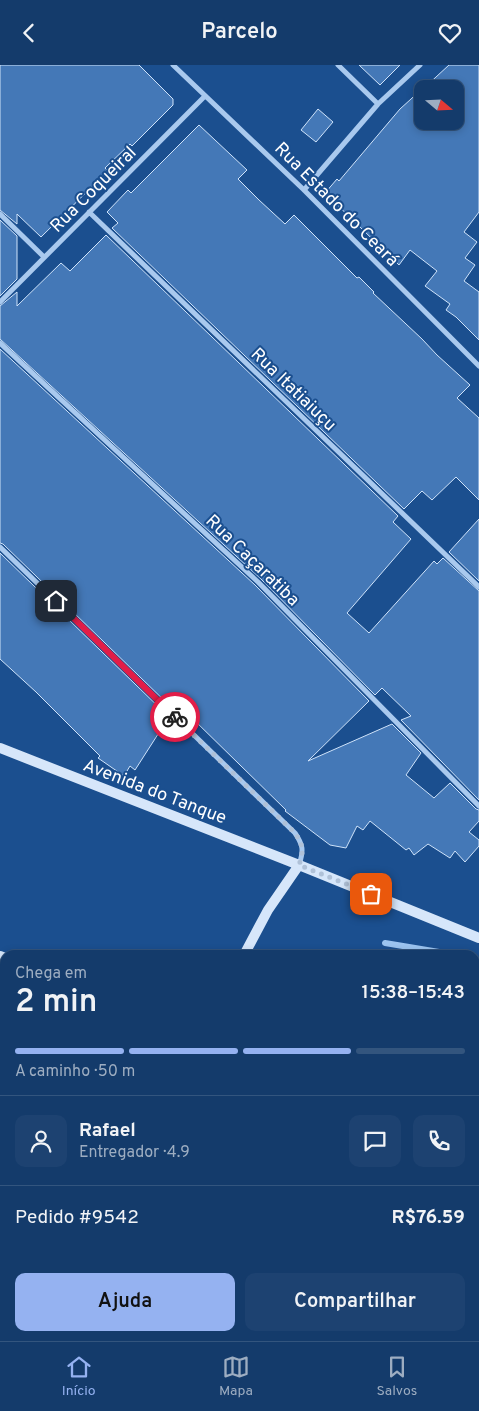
<!DOCTYPE html>
<html lang="pt">
<meta charset="utf-8">
<style>
body{margin:0;font-family:Overpass,sans-serif;background:#1d4271;color:#f1f3f6;height:100vh;display:flex;flex-direction:column;font-size:19px;white-space:nowrap}
*{box-sizing:border-box;margin:0}
p{font-size:16px;color:#9dadc1}
.icon{flex:none;width:28px;height:28px;fill:none;stroke:currentColor;stroke-width:2;stroke-linecap:round;stroke-linejoin:round}
.map{position:relative;flex:1;overflow:hidden}
.details{position:absolute;left:0px;top:885px;width:480px;height:391px;display:flex;flex-direction:column;background:#143b6b;border-radius:15px 15px 0 0;box-shadow:0 2px 8px #0003,0 0 0 1px #33557e}
.details>*{flex:none}
.needle{width:32px;rotate:109deg}
.tools{position:absolute;left:414px;top:15px;display:grid;gap:10px}
.tools a{display:grid;place-items:center;width:50px;height:50px;border-radius:10px;background:#143b6b;box-shadow:0 2px 8px #0003,0 0 0 1px #33557e;font-size:25px}
.pin{position:absolute;display:grid;place-items:center;width:42px;height:42px;color:#fff;margin:-21px;border-radius:10px;box-shadow:0 2px 8px #0006}
.courier{position:absolute;display:grid;place-items:center;width:50px;height:50px;margin:-25px;border:4px solid #e11d48;border-radius:50%;background:#fff;color:#222;box-shadow:0 1px 6px #0007}
.overview em{font-style:normal;font-weight:600}
.overview div{display:flex;flex-direction:column-reverse}
.overview{display:flex;align-items:center;justify-content:space-between;height:85px;padding:0 15px}
h1{font-size:32px;font-weight:600;line-height:38px}
.bar{display:grid;grid-template-columns:repeat(4,1fr);gap:8px 5px;align-content:center;height:60px;padding:0 15px}
.bar i{height:6px;border-radius:4px;background:#33557e}
.bar .current{background:#95b2f1}
.bar p{grid-column:span 4}
.line{display:flex;align-items:center;gap:12px;padding:0 15px;border-top:1px solid #33557e}
.line div{flex:1}
.round{display:grid;place-items:center;flex:none;width:52px;height:52px;border-radius:10px;background:#1d4271}
.button{display:flex;gap:10px;margin-top:auto;padding:10px 15px}
.button a{flex:1;height:58px;border-radius:10px;background:#95b2f1;color:#111;font-size:20px;font-weight:600;line-height:58px;text-align:center}
.button a+a{background:#1d4271;color:#f1f3f6}
header{display:flex;justify-content:space-between;align-items:center;height:65px;padding:0 15px;background:#143b6b;font-size:22px;font-weight:600}
.menu{display:flex;justify-content:space-around;align-items:center;height:70px;border-top:1px solid #33557e;background:#143b6b;font-size:14px;color:#9dadc1}
.menu a{display:grid;justify-items:center;gap:2px}
.menu .current{color:#95b2f1}
.map>svg:first-child{display:block}
</style>
<header><svg class="icon" aria-label="back" viewBox="0 0 24 24"><path d="M15 5l-7 7 7 7"/></svg>Parcelo<svg class="icon" aria-label="heart" viewBox="0 0 24 24"><path d="M12 20l-8-8c-3-5 5-10 8-4 3-6 11-1 8 4z"/></svg></header>
<div class="map">
<svg width="479" height="1276" viewBox="0 0 479 1276">
<rect width="100%" height="100%" fill="#1b4f8f"/>
<g fill="none" stroke-linecap="round" stroke-linejoin="round">
<path stroke="#9cc4f0" stroke-width="6" d="M 385,878 L 457,890
M 475,898 L 479,900"/>
</g>
<path fill="#4478b7" stroke="#cfe3fa" d="M 0,0 L 139,0 L 173,34 L 173,40 L 132,81 L 130,79 L 105,103 L 108,106 L 41,172 L 17,149 L 17,159 L 0,145 Z
M 359,0 L 400,0 L 380,20 Z
M 449,0 L 479,0 L 479,147 L 464,167 L 477,177 L 465,193 L 475,200 L 464,216 L 479,227 L 479,275 L 456,252 L 446,245 L 450,239 L 425,221 L 437,206 L 410,185 L 399,200 L 325,128 L 337,114 L 339,116 L 400,44 L 422,24 L 422,56 L 455,56 L 455,24 L 423,24 Z
M 318,44 L 333,57 L 316,77 L 301,65 Z
M 199,60 L 247,105 L 238,114 L 259,135 L 285,159 L 294,150 L 357,213 L 359,212 L 374,227 L 373,228 L 422,274 L 437,290 L 470,320 L 457,333 L 479,353 L 479,435 L 456,412 L 432,435 L 422,426 L 404,444 L 112,163 L 118,158 L 107,147 L 128,125 L 131,128 Z
M 0,155 L 17,171 L 17,214 L 0,231 Z
M 106,170 L 398,451 L 393,457 L 411,474 L 347,548 L 369,568 L 434,496 L 437,499 L 443,493 L 479,526 L 479,735 L 401,655 L 411,651 L 382,623 L 375,630 L 261,514 L 0,274 L 0,241 L 17,227 L 17,241 L 61,198 L 70,206 Z
M 0,284 L 255,520 L 369,636 L 308,696 L 392,659 L 421,688 L 406,710 L 434,733 L 450,718 L 476,744 L 479,745 L 479,756 L 469,767 L 479,775 L 479,781 L 465,797 L 455,786 L 450,793 L 428,779 L 414,790 L 409,783 L 406,785 L 370,756 L 363,765 L 357,761 L 346,783 L 330,780 L 285,746 L 286,745 L 192,653 L 190,654 L 176,639 L 173,644 L 3,479 L 0,478 Z
M 479,454 L 479,516 L 449,487 Z
M 0,488 L 169,652 L 135,705 L 130,701 L 124,711 L 98,693 L 100,691 L 36,627 L 0,594 Z"/>
<g fill="none" stroke-linecap="round" stroke-linejoin="round">
<path stroke="#a9c9ee" stroke-width="5" d="M 173,0 L 304,125 L 479,301
M 338,0 L 378,39
M 304,125 L 378,39 L 420,0
M 89,147 L 479,522
M 0,149 L 44,192
M 0,237 L 205,31
M 0,278 L 258,517 L 479,741
M 0,482 L 295,768 C 303,780 304,785 299,800
M 0,908 L 5,897
M 0,942 L 5,945
M 475,1020 L 479,1015
M 475,1259 L 479,1253
M 412,1271 L 418,1276
M 44,1276 L 49,1271
M 272,1276 L 276,1271
M 462,1276 L 465,1271"/>
<path stroke="#d6e6fa" stroke-width="10" d="M 0,683 L 299,800 L 479,873
M 244,890 L 268,845 L 299,800
M 0,891 L 5,893
M 475,964 L 479,965"/>
</g>
<g fill="none" stroke-linecap="round" stroke-linejoin="round">
<path stroke="#afc1d8" stroke-width="5" stroke-dasharray="0 9" d="M 175,652 L 295,768 C 303,780 304,785 299,800 L 371,829"/>
<path stroke="#e11d48" stroke-width="6" d="M 56,536 L 175,652"/>
</g>
<g text-anchor="middle" stroke-width="4" stroke-linejoin="round" paint-order="stroke">
<g font-size="18" fill="#fff" stroke="#1b4f8f">
<text transform="translate(93 124) rotate(-45)" y="6">Rua Coqueiral</text>
<text transform="translate(337 139) rotate(45)" y="6">Rua Estado do Ceará</text>
<text transform="translate(294 324) rotate(44)" y="6">Rua Itatiaiuçu</text>
<text transform="translate(253 495) rotate(44)" y="6">Rua Caçaratiba</text>
<text transform="translate(155 726) rotate(21)" y="6">Avenida do Tanque</text>
</g>
</g>
</svg>
<div class="tools">
<a><svg class="needle" viewBox="-14 -14 28 28"><path d="M0-13l5 13h-10z" fill="#e53935"/><path d="M0 13l5-13h-10z" fill="#9dadc1"/></svg></a>
</div>
<div class="pin" style="left:371px;top:829px;background:#ea580c"><svg class="icon" aria-label="bag" viewBox="0 0 24 24"><path d="M5 8h14l-1 12H6zM9 8a3 3 0 0 1 6 0"/></svg></div>
<div class="pin" style="left:56px;top:536px;background:#1f2937"><svg class="icon" aria-label="home" viewBox="0 0 24 24"><path d="M3 11l9-7 9 7M6 9v11h12V9"/></svg></div>
<div class="courier" style="left:175px;top:652px"><svg class="icon" aria-label="bike" viewBox="0 0 24 24"><circle cx="6" cy="16" r="4"/><circle cx="18" cy="16" r="4"/><path d="M6 16l4-8h5l3 8M10 8l3 8H6M13 5h3"/></svg></div>
<section class="details">
<div class="overview"><div><h1>2 min</h1><p>Chega em</p></div><em>15:38–15:43</em></div>
<div class="bar"><i class="current"></i><i class="current"></i><i class="current"></i><i></i><p>A caminho · 50 m</p></div>
<div class="line" style="height:90px"><a class="round"><svg class="icon" aria-label="person" viewBox="0 0 24 24"><circle cx="12" cy="8" r="4"/><path d="M4 21q1-7 8-7t8 7"/></svg></a><div><b>Rafael</b><p>Entregador · 4.9</p></div><a class="round"><svg class="icon" aria-label="chat" viewBox="0 0 24 24"><path d="M4 5h16v11H9l-5 4z"/></svg></a><a class="round"><svg class="icon" aria-label="phone" viewBox="0 0 24 24"><path d="M5 4h4l2 5-3 2q2 4 5 5l2-3 5 2v4C11 20 4 13 5 4z"/></svg></a></div>
<div class="line" style="height:65px"><div>Pedido #9542</div><b>R$76.59</b></div>
<div class="button"><a>Ajuda</a><a>Compartilhar</a></div>
</section>
</div>
<nav class="menu">
<a class="current"><svg class="icon" aria-label="home" viewBox="0 0 24 24"><path d="M3 11l9-7 9 7M6 9v11h12V9"/></svg>Início</a>
<a><svg class="icon" aria-label="map" viewBox="0 0 24 24"><path d="M3 6l6-2 6 2 6-2v14l-6 2-6-2-6 2zM9 4v14M15 6v14"/></svg>Mapa</a>
<a><svg class="icon" aria-label="saved" viewBox="0 0 24 24"><path d="M7 4h10v16l-5-4-5 4z"/></svg>Salvos</a>
</nav>
